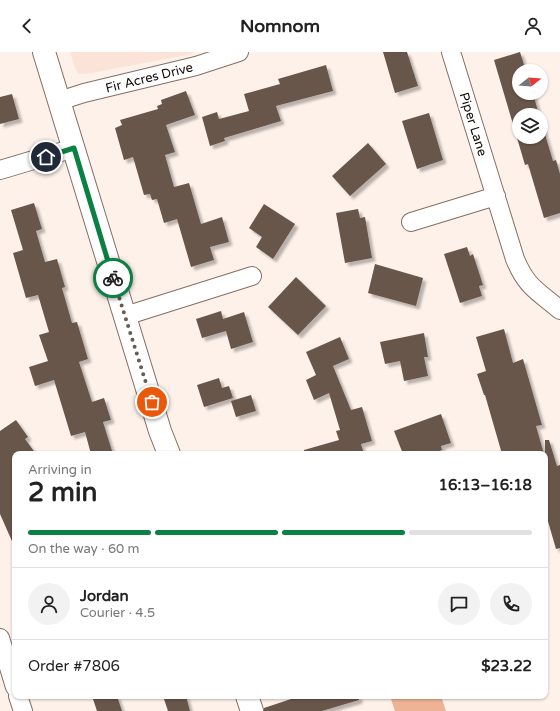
<!DOCTYPE html>
<meta charset="utf-8">
<style>
body{margin:0;font-family:"Varela Round",sans-serif;background:#f2f2f2;color:#222;height:100vh;display:flex;flex-direction:column;font-size:15px;white-space:nowrap}
*{box-sizing:border-box;margin:0}
p{font-size:13px;color:#767676}
.icon{flex:none;width:22px;height:22px;fill:none;stroke:currentColor;stroke-width:2;stroke-linecap:round;stroke-linejoin:round}
.map{position:relative;flex:1;overflow:hidden}
.sheet{position:absolute;left:12px;top:399px;width:536px;height:248px;display:flex;flex-direction:column;background:#fff;border-radius:8px;box-shadow:0 1px 3px #0004}
.sheet>*{flex:none}
.needle{width:26px;rotate:73deg}
.tools{position:absolute;left:512px;top:12px;display:grid;gap:8px}
.tools a{display:grid;place-items:center;width:36px;height:36px;border-radius:50%;background:#fff;box-shadow:0 1px 3px #0004;font-size:20px}
.pin{position:absolute;display:grid;place-items:center;width:34px;height:34px;color:#fff;margin:-17px;border:2px solid #fff;border-radius:50%;box-shadow:0 1px 4px #0007}
.courier{position:absolute;display:grid;place-items:center;width:40px;height:40px;margin:-20px;border:3px solid #0b8043;border-radius:50%;background:#fff;color:#222;box-shadow:0 1px 5px #0007}
.head em{font-style:normal;font-weight:700}
.head div{display:flex;flex-direction:column-reverse}
.head{display:flex;align-items:center;justify-content:space-between;height:68px;padding:0 16px}
h1{font-size:26px;font-weight:700;line-height:30px}
.bar{display:grid;grid-template-columns:repeat(4,1fr);gap:6px 4px;align-content:center;height:48px;padding:0 16px}
.bar i{height:5px;border-radius:3px;background:#e0e0e0}
.bar .on{background:#0b8043}
.bar p{grid-column:span 4}
.line{display:flex;align-items:center;gap:10px;padding:0 16px;border-top:1px solid #e0e0e0}
.line div{flex:1}
.round{display:grid;place-items:center;flex:none;width:42px;height:42px;border-radius:21px;background:#f2f2f2}
header{display:flex;justify-content:space-between;align-items:center;height:52px;padding:0 16px;background:#fff;font-size:18px;font-weight:700}
.map>svg:first-child{display:block}
</style>
<header><svg class="icon" aria-label="back" viewBox="0 0 24 24"><path d="M15 5l-7 7 7 7"/></svg>Nomnom<svg class="icon" aria-label="person" viewBox="0 0 24 24"><circle cx="12" cy="8" r="4"/><path d="M4 21q1-7 8-7t8 7"/></svg></header>
<div class="map">
<svg width="560" height="659" viewBox="0 0 560 659">
<defs>
<filter id="shadow"><feDropShadow dx="3.5" dy="3.5" stdDeviation="1" flood-color="#0004"/></filter>
</defs>
<rect width="100%" height="100%" fill="#fef1ea"/>
<path fill="#fbe3d7" d="M 70,0 L 191,0 L 192,2 L 86,22 L 79,22 L 75,16 Z"/>
<path fill="#eeb394" d="M 390,644 L 441,644 L 446,659 L 395,659 Z"/>
<path fill="#69564c" filter="url(#shadow)" d="M 383,0 L 407,0 L 418,34 L 395,41 Z
M 520,0 L 526,19 L 519,19 L 519,41 L 533,41 L 539,63 L 519,63 L 519,85 L 541,85 L 541,69 L 553,109 L 556,108 L 560,122 L 560,161 L 544,166 L 528,112 L 525,113 L 494,8 Z
M 326,13 L 333,39 L 276,54 L 281,69 L 224,86 L 225,89 L 210,94 L 202,65 L 217,60 L 219,67 L 249,59 L 244,42 L 280,32 L 278,27 Z
M 186,39 L 195,63 L 166,73 L 175,100 L 165,103 L 174,135 L 189,131 L 201,172 L 222,165 L 229,190 L 210,195 L 214,208 L 191,215 L 177,167 L 164,171 L 157,147 L 152,148 L 150,142 L 144,143 L 133,105 L 124,108 L 115,76 L 122,73 L 120,68 L 158,57 L 157,54 L 162,52 L 161,48 Z
M 12,42 L 19,67 L 0,72 L 0,45 Z
M 429,61 L 443,108 L 417,117 L 402,69 Z
M 368,91 L 386,112 L 350,144 L 332,124 Z
M 34,151 L 42,177 L 36,179 L 45,210 L 57,207 L 65,235 L 62,236 L 72,271 L 77,270 L 88,307 L 79,310 L 92,350 L 104,346 L 111,368 L 103,370 L 113,402 L 91,402 L 85,380 L 71,384 L 54,328 L 35,334 L 29,315 L 48,309 L 39,283 L 49,280 L 38,243 L 26,246 L 13,201 L 23,198 L 11,158 Z
M 264,152 L 295,172 L 273,207 L 256,195 L 262,185 L 249,176 Z
M 358,157 L 360,166 L 365,165 L 372,206 L 345,211 L 336,161 Z
M 467,195 L 470,204 L 473,202 L 483,233 L 479,234 L 482,244 L 460,251 L 444,202 Z
M 375,212 L 423,226 L 416,254 L 368,241 Z
M 296,225 L 326,254 L 298,283 L 268,255 Z
M 221,259 L 223,267 L 244,260 L 253,290 L 231,297 L 226,279 L 202,286 L 196,267 Z
M 504,277 L 513,311 L 523,307 L 542,373 L 536,374 L 544,402 L 502,402 L 485,343 L 484,343 L 477,322 L 486,319 L 476,285 Z
M 424,281 L 428,305 L 424,305 L 428,324 L 404,329 L 400,309 L 385,312 L 380,290 Z
M 340,285 L 349,307 L 333,314 L 351,358 L 362,355 L 372,389 L 361,392 L 364,402 L 304,402 L 304,398 L 339,388 L 336,379 L 340,378 L 329,341 L 314,348 L 306,328 L 316,323 L 306,300 Z
M 219,326 L 222,336 L 229,334 L 233,346 L 204,355 L 197,333 Z
M 251,343 L 256,359 L 236,365 L 231,349 Z
M 441,362 L 451,391 L 441,394 L 442,398 L 431,402 L 403,402 L 394,379 Z
M 16,368 L 28,385 L 25,387 L 36,402 L 15,402 L 15,496 L 0,462 L 0,379 Z
M 545,388 L 549,388 L 557,414 L 560,413 L 560,496 L 556,497 L 545,459 Z
M 92,644 L 117,644 L 122,659 L 97,659 Z
M 163,644 L 186,644 L 190,659 L 168,659 Z
M 290,644 L 359,644 L 359,648 L 322,659 L 264,659 L 264,656 L 291,647 Z"/>
<g fill="none" stroke-linecap="round" stroke-linejoin="round">
<defs>
<path id="minor" d="M 451,0 L 515,207 C 527,236 538,239 560,258
M 59,49 L 84,41 L 196,14 L 239,0
M 0,118 L 74,96
M 411,170 L 496,144
M 125,264 L 252,224
M 0,586 L 15,635
M 18,644 L 23,659"/>
<path id="secondary" d="M 44,0 L 160,379 L 169,402
M 247,644 L 252,659"/>
</defs>
<use href="#minor" stroke="#836f65" stroke-width="20"/>
<use href="#secondary" stroke="#836f65" stroke-width="24"/>
<use href="#minor" stroke="#fff" stroke-width="18"/>
<use href="#secondary" stroke="#fff" stroke-width="22"/>
</g>
<g fill="none" stroke-linecap="round" stroke-linejoin="round">
<path stroke="#655c56" stroke-width="4" stroke-dasharray="0 7.2" d="M 113,226 L 152,350"/>
<path stroke="#0b8043" stroke-width="5" d="M 46,105 L 74,96 L 113,226"/>
</g>
<g text-anchor="middle" stroke-width="4" stroke-linejoin="round" paint-order="stroke">
<g font-size="13" fill="#120b07" stroke="#fff">
<text transform="translate(149 25) rotate(-14)" y="5">Fir Acres Drive</text>
<text transform="translate(474 72) rotate(73)" y="5">Piper Lane</text>
</g>
</g>
</svg>
<div class="tools">
<a><svg class="needle" viewBox="-14 -14 28 28"><path d="M0-13l5 13h-10z" fill="#e53935"/><path d="M0 13l5-13h-10z" fill="#767676"/></svg></a>
<a><svg class="icon" aria-label="layers" viewBox="0 0 24 24"><path d="M12 4l9 5-9 5-9-5zM3 14l9 5 9-5"/></svg></a>
</div>
<div class="pin" style="left:152px;top:350px;background:#ea580c"><svg class="icon" aria-label="bag" viewBox="0 0 24 24"><path d="M5 8h14l-1 12H6zM9 8a3 3 0 0 1 6 0"/></svg></div>
<div class="pin" style="left:46px;top:105px;background:#1f2937"><svg class="icon" aria-label="home" viewBox="0 0 24 24"><path d="M3 11l9-7 9 7M6 9v11h12V9"/></svg></div>
<div class="courier" style="left:113px;top:226px"><svg class="icon" aria-label="bike" viewBox="0 0 24 24"><circle cx="6" cy="16" r="4"/><circle cx="18" cy="16" r="4"/><path d="M6 16l4-8h5l3 8M10 8l3 8H6M13 5h3"/></svg></div>
<section class="sheet">
<div class="head"><div><h1>2 min</h1><p>Arriving in</p></div><em>16:13–16:18</em></div>
<div class="bar"><i class="on"></i><i class="on"></i><i class="on"></i><i></i><p>On the way · 60 m</p></div>
<div class="line" style="height:72px"><a class="round"><svg class="icon" aria-label="person" viewBox="0 0 24 24"><circle cx="12" cy="8" r="4"/><path d="M4 21q1-7 8-7t8 7"/></svg></a><div><b>Jordan</b><p>Courier · 4.5</p></div><a class="round"><svg class="icon" aria-label="chat" viewBox="0 0 24 24"><path d="M4 5h16v11H9l-5 4z"/></svg></a><a class="round"><svg class="icon" aria-label="phone" viewBox="0 0 24 24"><path d="M5 4h4l2 5-3 2q2 4 5 5l2-3 5 2v4C11 20 4 13 5 4z"/></svg></a></div>
<div class="line" style="height:52px"><div>Order #7806</div><b>$23.22</b></div>
</section>
</div>
